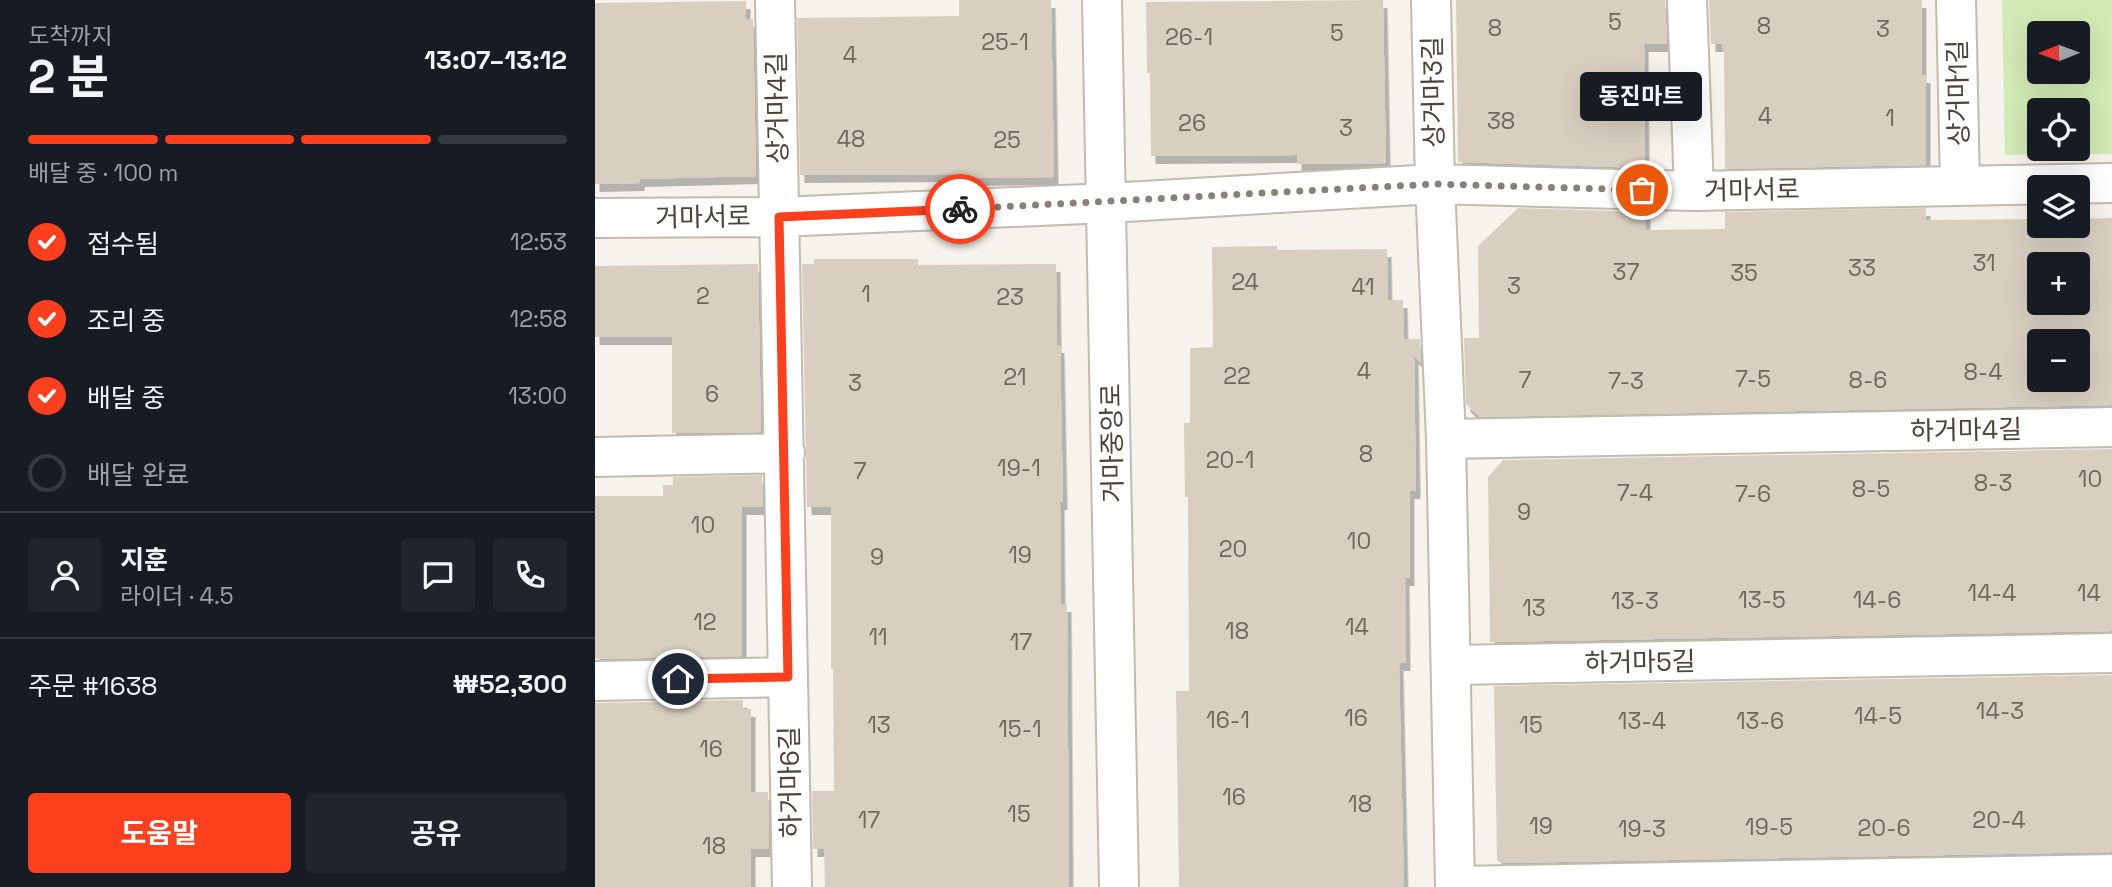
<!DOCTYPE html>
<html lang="ko">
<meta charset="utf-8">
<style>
body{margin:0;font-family:"Space Grotesk","Noto Sans KR",sans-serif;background:#20242c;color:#f1f3f6;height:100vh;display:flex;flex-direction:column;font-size:26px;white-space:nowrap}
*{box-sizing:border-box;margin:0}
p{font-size:23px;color:#9ea1a6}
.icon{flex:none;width:38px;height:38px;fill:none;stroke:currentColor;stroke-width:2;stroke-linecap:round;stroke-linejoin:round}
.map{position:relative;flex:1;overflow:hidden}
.drawer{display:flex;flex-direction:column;background:#171b24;width:595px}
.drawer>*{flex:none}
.needle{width:46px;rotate:269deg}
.fabs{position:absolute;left:1432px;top:21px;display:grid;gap:14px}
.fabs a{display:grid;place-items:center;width:63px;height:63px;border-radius:7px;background:#171b24;box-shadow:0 7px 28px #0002;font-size:35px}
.pin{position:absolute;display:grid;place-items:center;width:60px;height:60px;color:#fff;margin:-30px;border:4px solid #fff;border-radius:50%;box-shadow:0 2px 7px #0007}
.courier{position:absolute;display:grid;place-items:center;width:70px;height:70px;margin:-35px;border:5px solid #fc3f1d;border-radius:50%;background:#fff;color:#222;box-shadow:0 2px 9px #0007}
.bubble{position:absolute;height:49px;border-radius:7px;background:#171b24;box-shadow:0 7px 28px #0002;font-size:23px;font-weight:700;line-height:49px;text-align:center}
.overview em{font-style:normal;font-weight:700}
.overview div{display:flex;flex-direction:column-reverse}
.overview{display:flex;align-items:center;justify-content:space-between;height:119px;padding:0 28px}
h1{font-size:46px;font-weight:700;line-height:52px}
.bar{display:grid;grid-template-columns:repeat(4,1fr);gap:10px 7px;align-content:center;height:84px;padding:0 28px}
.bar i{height:9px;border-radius:5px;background:#363941}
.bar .selected{background:#fc3f1d}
.bar p{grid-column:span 4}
.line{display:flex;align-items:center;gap:18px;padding:0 28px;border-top:2px solid #363941}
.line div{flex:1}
.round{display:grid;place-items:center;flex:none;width:74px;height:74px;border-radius:7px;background:#20242c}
ol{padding:0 28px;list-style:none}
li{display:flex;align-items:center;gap:21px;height:77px}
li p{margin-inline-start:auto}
li .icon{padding:7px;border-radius:50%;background:#fc3f1d;color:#fff;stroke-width:4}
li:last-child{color:#9ea1a6}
li i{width:38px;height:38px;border:4px solid #363941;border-radius:50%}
.cta{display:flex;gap:14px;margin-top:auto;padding:14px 28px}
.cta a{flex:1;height:80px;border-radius:7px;background:#fc3f1d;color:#fff;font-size:28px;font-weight:700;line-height:80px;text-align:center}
.cta a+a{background:#20242c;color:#f1f3f6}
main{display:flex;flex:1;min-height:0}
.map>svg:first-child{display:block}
</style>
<main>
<section class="drawer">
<div class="overview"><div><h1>2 분</h1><p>도착까지</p></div><em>13:07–13:12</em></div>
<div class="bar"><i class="selected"></i><i class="selected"></i><i class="selected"></i><i></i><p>배달 중 · 100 m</p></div>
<ol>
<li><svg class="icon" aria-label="check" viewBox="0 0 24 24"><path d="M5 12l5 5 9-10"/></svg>접수됨<p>12:53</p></li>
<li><svg class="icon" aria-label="check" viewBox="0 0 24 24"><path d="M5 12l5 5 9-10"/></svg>조리 중<p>12:58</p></li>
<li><svg class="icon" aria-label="check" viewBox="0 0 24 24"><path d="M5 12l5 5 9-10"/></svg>배달 중<p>13:00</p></li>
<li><i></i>배달 완료</li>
</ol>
<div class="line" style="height:126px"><a class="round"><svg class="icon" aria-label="person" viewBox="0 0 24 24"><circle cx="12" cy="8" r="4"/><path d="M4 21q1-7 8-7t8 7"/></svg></a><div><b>지훈</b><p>라이더 · 4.5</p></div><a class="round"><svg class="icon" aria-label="chat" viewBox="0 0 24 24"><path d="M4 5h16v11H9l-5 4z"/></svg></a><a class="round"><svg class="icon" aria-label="phone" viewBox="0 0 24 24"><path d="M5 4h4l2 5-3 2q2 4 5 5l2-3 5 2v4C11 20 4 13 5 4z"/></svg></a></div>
<div class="line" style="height:91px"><div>주문 #1638</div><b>₩52,300</b></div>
<div class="cta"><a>도움말</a><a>공유</a></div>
</section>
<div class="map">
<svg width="1517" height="887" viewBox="0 0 1517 887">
<defs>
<filter id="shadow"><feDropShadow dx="4.5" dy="8" stdDeviation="0" flood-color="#0004"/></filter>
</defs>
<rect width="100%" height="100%" fill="#f6f3ec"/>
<path fill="#d2eab5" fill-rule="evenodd" d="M 1407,0 L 1517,0 L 1517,154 L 1410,155 ZM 1444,33 L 1482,33 L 1482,72 L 1444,72 ZM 1444,110 L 1482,110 L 1482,149 L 1444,149 Z"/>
<path fill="#d8cfc1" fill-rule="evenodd" filter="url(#shadow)" d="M 364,0 L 456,0 L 459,177 L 365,178 L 364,174 L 205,175 L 202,18 L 364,16 Z
M 788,0 L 791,163 L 702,164 L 702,155 L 556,156 L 555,73 L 552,73 L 551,2 Z
M 861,0 L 1070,0 L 1072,44 L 1049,44 L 1050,168 L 863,162 Z
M 1114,0 L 1327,0 L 1327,75 L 1331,75 L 1331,165 L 1130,169 L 1129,53 L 1127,44 L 1116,44 Z
M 151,1 L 151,19 L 158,19 L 161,176 L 45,179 L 45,183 L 0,184 L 0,3 Z
M 923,208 L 1051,212 L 1051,230 L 1130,229 L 1130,212 L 1331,208 L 1331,220 L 1444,219 L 1444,226 L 1482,226 L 1482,219 L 1517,218 L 1517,405 L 885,417 L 871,404 L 869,338 L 884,338 L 883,246 ZM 1444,264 L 1482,264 L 1482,303 L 1444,303 ZM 1444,341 L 1482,341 L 1482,380 L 1444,380 Z
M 682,246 L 682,250 L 792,249 L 793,300 L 808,300 L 809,339 L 825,339 L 826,363 L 819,356 L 821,491 L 815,491 L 815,578 L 810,578 L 811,663 L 804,663 L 809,887 L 584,887 L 581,691 L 594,691 L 593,497 L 590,497 L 589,423 L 595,423 L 595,348 L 618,347 L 617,247 Z
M 219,259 L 323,259 L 323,265 L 461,264 L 462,345 L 465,345 L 468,502 L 465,502 L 466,604 L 472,604 L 474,887 L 230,887 L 229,849 L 218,849 L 217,791 L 239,791 L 238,669 L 236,669 L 236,507 L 212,507 L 207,264 L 219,264 Z
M 163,264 L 166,432 L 77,433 L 77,337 L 0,337 L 0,266 Z
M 1517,449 L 1517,631 L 895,642 L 893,477 L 908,460 Z
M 167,475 L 168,507 L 147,507 L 147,656 L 0,659 L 0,496 L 68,496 L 68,485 L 78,485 L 78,477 Z
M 1517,675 L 1517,852 L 906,863 L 902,860 L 899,686 Z
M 148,700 L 148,709 L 156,709 L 156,792 L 173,792 L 174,849 L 156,849 L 156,887 L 0,887 L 0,703 Z"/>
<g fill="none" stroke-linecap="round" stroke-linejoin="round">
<defs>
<path id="street" d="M 180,0 L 197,887
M 507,0 L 524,887
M 836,0 L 840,184 L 851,439 L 860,887
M 1092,0 L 1099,191
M 1361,0 L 1365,185
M 0,218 L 184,217 L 513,203 L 840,184 L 1099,191 L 1517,183
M 851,439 L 1517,427
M 0,457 L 190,453
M 856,665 L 1517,653
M 0,681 L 193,677
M 860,886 L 1517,874"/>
</defs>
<use href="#street" stroke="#c2bbae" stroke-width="42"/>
<use href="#street" stroke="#fff" stroke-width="38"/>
</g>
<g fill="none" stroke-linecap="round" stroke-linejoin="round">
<path stroke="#878178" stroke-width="7" stroke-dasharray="0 12.6" d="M 365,209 L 840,184 L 1047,190"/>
<path stroke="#fc3f1d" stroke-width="9" d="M 83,679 L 193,677 L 184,217 L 365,209"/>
</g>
<g text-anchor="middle" stroke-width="6" stroke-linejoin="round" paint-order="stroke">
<g font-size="23" fill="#6e675b">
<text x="1020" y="30">5</text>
<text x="1169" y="34">8</text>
<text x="900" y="36">8</text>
<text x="1288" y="37">3</text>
<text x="742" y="41">5</text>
<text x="594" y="45">26-1</text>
<text x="410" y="50">25-1</text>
<text x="255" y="63">4</text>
<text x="1170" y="124">4</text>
<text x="1295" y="126">1</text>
<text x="906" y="129">38</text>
<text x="597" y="131">26</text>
<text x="751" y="136">3</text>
<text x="256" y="147">48</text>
<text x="412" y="148">25</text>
<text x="1389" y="271">31</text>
<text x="1267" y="276">33</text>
<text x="1031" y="280">37</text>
<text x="1149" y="281">35</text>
<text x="650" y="290">24</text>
<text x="919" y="294">3</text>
<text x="768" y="295">41</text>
<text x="271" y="302">1</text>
<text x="108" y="304">2</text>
<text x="415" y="305">23</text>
<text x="769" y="379">4</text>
<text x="1388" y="380">8-4</text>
<text x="642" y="384">22</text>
<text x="420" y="385">21</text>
<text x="1158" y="387">7-5</text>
<text x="930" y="388">7</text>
<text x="1273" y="388">8-6</text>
<text x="1031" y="389">7-3</text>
<text x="260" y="391">3</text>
<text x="117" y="402">6</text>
<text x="771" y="462">8</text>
<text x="635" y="468">20-1</text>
<text x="424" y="476">19-1</text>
<text x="265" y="479">7</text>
<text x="1495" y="487">10</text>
<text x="1398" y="491">8-3</text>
<text x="1276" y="497">8-5</text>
<text x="1040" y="501">7-4</text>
<text x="1158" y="502">7-6</text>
<text x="929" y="520">9</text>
<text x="108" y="533">10</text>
<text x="764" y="549">10</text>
<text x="638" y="557">20</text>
<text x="425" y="563">19</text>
<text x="282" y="565">9</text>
<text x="1397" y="601">14-4</text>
<text x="1494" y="601">14</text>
<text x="1167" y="608">13-5</text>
<text x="1282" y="608">14-6</text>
<text x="1040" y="609">13-3</text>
<text x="939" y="616">13</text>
<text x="110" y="630">12</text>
<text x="762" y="635">14</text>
<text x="642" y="639">18</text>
<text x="283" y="645">11</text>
<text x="426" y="650">17</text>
<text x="1405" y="719">14-3</text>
<text x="1283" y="724">14-5</text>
<text x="761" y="726">16</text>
<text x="633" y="728">16-1</text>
<text x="1047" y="729">13-4</text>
<text x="1165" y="729">13-6</text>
<text x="284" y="733">13</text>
<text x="936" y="733">15</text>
<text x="425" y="737">15-1</text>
<text x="116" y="757">16</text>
<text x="639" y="805">16</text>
<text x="765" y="812">18</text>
<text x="424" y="822">15</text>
<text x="274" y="828">17</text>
<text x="1404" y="828">20-4</text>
<text x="946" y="834">19</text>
<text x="1174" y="835">19-5</text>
<text x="1289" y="836">20-6</text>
<text x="1047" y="837">19-3</text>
<text x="119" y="854">18</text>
</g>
<g font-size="26" fill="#4b4439" stroke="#fff">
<text transform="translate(838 92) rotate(-91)" y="9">상거마3길</text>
<text transform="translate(1363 93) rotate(-91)" y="9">상거마1길</text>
<text transform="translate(182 108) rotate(-91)" y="9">상거마4길</text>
<text transform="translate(1157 190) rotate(-1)" y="9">거마서로</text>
<text transform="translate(108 217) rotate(-1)" y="9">거마서로</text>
<text transform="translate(1371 430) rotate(-1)" y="9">하거마4길</text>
<text transform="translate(517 443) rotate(-91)" y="9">거마중앙로</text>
<text transform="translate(1045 662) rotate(-1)" y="9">하거마5길</text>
<text transform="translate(195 782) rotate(-91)" y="9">하거마6길</text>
</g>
</g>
</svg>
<div class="fabs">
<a><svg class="needle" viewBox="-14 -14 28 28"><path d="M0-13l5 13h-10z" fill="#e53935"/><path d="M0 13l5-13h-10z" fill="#9ea1a6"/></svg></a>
<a><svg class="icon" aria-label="locate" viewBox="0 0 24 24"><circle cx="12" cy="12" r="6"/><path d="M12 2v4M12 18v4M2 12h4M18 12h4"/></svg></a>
<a><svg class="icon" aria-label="layers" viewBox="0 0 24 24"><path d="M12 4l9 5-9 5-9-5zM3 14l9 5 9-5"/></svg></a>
<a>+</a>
<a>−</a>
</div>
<div class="pin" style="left:1047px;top:190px;background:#ea580c"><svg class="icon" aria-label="bag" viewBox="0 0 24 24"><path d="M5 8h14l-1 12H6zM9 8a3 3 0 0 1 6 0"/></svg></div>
<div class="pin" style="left:83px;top:679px;background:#1f2937"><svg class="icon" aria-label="home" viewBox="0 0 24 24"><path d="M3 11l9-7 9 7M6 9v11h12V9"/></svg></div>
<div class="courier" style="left:365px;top:209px"><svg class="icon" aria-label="bike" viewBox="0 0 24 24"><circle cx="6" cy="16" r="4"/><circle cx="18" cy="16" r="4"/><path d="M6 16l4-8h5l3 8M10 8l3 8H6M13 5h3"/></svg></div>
<div class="bubble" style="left:985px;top:72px;width:122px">동진마트</div>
</div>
</main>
